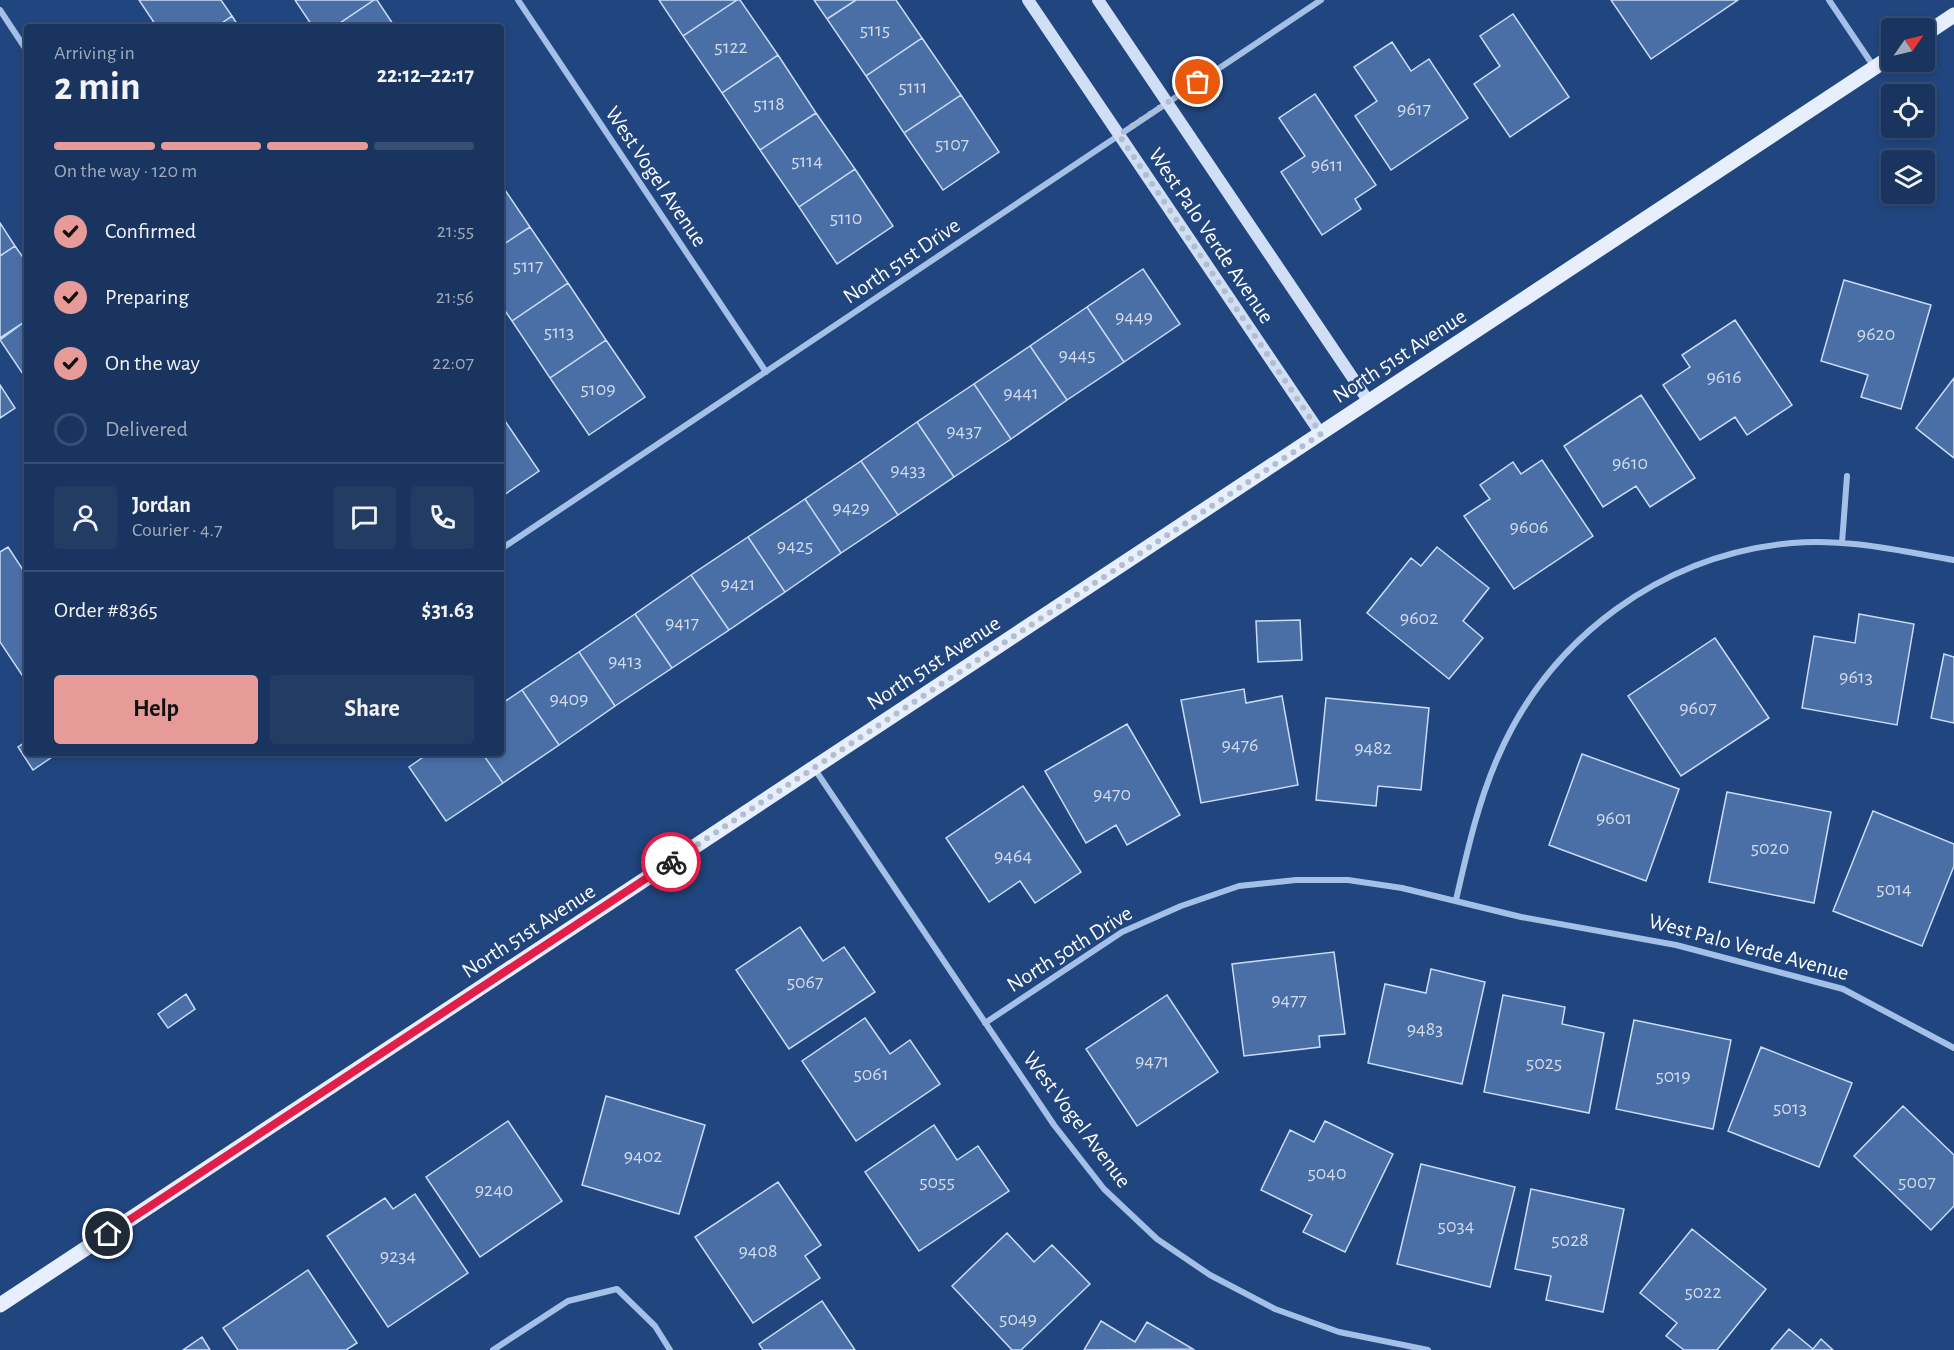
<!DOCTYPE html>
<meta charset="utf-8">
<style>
body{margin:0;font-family:"Alegreya Sans",sans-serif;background:#223c64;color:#f1f3f6;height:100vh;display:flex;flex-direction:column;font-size:22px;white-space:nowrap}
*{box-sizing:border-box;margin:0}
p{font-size:20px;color:#9faabc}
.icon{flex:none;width:33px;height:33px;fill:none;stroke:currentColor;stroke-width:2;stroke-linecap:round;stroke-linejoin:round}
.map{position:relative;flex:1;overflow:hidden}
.side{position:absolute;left:24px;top:24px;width:480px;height:732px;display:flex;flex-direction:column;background:#19345e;border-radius:6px;box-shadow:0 3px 9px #0003,0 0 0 2px #374f73}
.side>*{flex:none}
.needle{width:39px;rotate:56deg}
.tools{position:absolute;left:1881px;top:18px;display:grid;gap:12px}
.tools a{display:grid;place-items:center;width:54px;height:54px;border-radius:6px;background:#19345e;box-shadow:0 3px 9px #0003,0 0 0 2px #374f73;font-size:30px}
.pin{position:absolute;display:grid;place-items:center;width:51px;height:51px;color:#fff;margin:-26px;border:3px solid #fff;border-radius:50%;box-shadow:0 2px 6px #0007}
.courier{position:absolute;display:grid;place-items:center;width:60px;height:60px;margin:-30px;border:4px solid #e11d48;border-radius:50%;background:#fff;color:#222;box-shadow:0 2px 8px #0007}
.summary em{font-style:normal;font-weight:700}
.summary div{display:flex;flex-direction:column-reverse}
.summary{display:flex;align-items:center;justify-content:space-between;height:102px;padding:0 30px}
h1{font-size:39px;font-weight:700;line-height:45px}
.bar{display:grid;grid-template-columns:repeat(4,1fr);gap:9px 6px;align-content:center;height:72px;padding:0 30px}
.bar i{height:8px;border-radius:4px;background:#374f73}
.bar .selected{background:#e69b98}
.bar p{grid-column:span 4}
.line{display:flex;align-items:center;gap:15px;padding:0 30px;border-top:2px solid #374f73}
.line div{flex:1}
.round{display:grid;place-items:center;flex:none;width:63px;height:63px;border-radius:6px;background:#223c64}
ol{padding:0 30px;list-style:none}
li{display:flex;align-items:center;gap:18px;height:66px}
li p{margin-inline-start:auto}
li .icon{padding:6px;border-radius:50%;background:#e69b98;color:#111;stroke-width:4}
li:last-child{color:#9faabc}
li i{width:33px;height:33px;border:3px solid #374f73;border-radius:50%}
.action{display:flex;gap:12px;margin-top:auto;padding:12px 30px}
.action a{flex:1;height:69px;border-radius:6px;background:#e69b98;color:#111;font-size:24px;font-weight:700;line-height:69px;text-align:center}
.action a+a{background:#223c64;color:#f1f3f6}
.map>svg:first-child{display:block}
</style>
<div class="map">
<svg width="1954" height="1350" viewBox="0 0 1954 1350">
<rect width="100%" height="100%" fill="#21457e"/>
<path fill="#4a6fa7" stroke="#c9dbf5" stroke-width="1.5" d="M 139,0 L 221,0 L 232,16 L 216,27 L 157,27 Z
M 295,0 L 374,0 L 334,27 L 313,27 Z
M 374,0 L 377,0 L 395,27 L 334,27 Z
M 659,0 L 737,0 L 683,36 Z
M 737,0 L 740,0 L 778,55 L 722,93 L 683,36 Z
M 814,0 L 856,0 L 827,19 Z
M 856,0 L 896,0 L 922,38 L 866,76 L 827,19 Z
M 1611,0 L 1738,0 L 1651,59 Z
M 1513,14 L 1569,97 L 1510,137 L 1474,84 L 1500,66 L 1480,36 Z
M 232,16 L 239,27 L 216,27 Z
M 922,38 L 961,95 L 904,133 L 866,76 Z
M 1392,42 L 1411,71 L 1429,59 L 1468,118 L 1391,170 L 1355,116 L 1377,101 L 1354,67 Z
M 778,55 L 816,113 L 760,150 L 722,93 Z
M 1315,94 L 1376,185 L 1355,199 L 1361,209 L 1322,235 L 1281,172 L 1305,156 L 1279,118 Z
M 961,95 L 999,152 L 943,190 L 904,133 Z
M 816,113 L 855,169 L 799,207 L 760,150 Z
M 855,169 L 893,226 L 837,264 L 799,207 Z
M 501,184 L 530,227 L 501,246 Z
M 0,223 L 15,246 L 0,256 Z
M 530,227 L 568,283 L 512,321 L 501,305 L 501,246 Z
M 15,246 L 27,263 L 27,320 L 0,338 L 0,256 Z
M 1143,269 L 1180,324 L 1124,362 L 1087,307 Z
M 1844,280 L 1931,305 L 1901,409 L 1861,397 L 1868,375 L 1821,361 Z
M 568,283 L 606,340 L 550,378 L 512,321 Z
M 1087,307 L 1124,362 L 1067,400 L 1030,346 Z
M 27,320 L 27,380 L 0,340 Z
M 1735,320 L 1792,405 L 1747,435 L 1735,417 L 1700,440 L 1663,385 L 1690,367 L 1682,355 Z
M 606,340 L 645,397 L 589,435 L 550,378 Z
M 1030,346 L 1067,400 L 1011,439 L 974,384 Z
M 1954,378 L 1954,458 L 1916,428 Z
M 974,384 L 1011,439 L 954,477 L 917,422 Z
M 0,385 L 15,408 L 0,418 Z
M 1641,395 L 1695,478 L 1650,507 L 1636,486 L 1603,507 L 1564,446 Z
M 501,415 L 539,471 L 501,497 Z
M 917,422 L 954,477 L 898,515 L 861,461 Z
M 1542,460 L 1593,536 L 1514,589 L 1464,516 L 1490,499 L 1480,485 L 1513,462 L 1521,474 Z
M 861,461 L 898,515 L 841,553 L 805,499 Z
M 805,499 L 841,553 L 785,592 L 748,537 Z
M 748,537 L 785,592 L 729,630 L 691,575 Z
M 8,547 L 27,576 L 26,681 L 0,642 L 0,552 Z
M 1437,547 L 1489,588 L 1463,621 L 1483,638 L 1449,679 L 1367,613 L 1411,558 L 1421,566 Z
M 691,575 L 729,630 L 672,668 L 635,614 Z
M 635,614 L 672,668 L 615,706 L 579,652 Z
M 1859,614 L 1914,624 L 1897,725 L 1802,708 L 1814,636 L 1855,643 Z
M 1300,620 L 1302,660 L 1258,662 L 1256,621 Z
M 1715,638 L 1769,718 L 1681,776 L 1628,696 Z
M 579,652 L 615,706 L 559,745 L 522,690 Z
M 1944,654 L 1954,657 L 1954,723 L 1931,718 Z
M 1244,689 L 1246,703 L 1282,696 L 1298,785 L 1201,803 L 1181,700 Z
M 522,690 L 559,745 L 503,783 L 482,753 L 501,753 L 501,704 Z
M 1326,698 L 1429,708 L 1421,790 L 1378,786 L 1376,806 L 1316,800 Z
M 1127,724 L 1180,815 L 1127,845 L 1116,825 L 1086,843 L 1045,771 Z
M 27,741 L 27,753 L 58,753 L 33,770 L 18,747 Z
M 429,753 L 482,753 L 503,783 L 446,821 L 409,767 Z
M 1582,754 L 1679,789 L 1646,881 L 1549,845 Z
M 1023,786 L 1081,872 L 1035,903 L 1020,881 L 989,902 L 946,838 Z
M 1727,792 L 1831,812 L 1814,903 L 1709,882 Z
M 1873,811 L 1954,844 L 1954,866 L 1922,946 L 1833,911 Z
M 800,927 L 823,961 L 844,947 L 875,992 L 789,1049 L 736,970 Z
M 1334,952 L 1345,1034 L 1319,1036 L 1320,1047 L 1244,1056 L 1232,964 Z
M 1431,969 L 1485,982 L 1462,1084 L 1368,1063 L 1385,984 L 1426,993 Z
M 186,994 L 195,1009 L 168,1028 L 158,1014 Z
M 1167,995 L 1218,1072 L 1137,1126 L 1086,1049 Z
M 1503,995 L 1565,1007 L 1562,1024 L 1604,1033 L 1589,1113 L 1484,1092 Z
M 865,1018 L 890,1054 L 910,1040 L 940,1084 L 856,1141 L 802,1061 Z
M 1634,1020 L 1731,1040 L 1713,1129 L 1616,1109 Z
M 1761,1047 L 1852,1083 L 1819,1167 L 1728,1131 Z
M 606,1096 L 705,1125 L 679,1214 L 582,1185 Z
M 1903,1106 L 1954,1155 L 1954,1206 L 1931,1230 L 1854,1156 Z
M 508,1121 L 562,1201 L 480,1257 L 426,1177 Z
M 1325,1121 L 1393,1154 L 1345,1252 L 1303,1232 L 1312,1215 L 1261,1190 L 1290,1130 L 1314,1142 Z
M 934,1125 L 957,1160 L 978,1146 L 1009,1191 L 919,1251 L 865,1172 Z
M 1421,1164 L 1515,1187 L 1490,1287 L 1397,1264 Z
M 778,1182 L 821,1245 L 805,1256 L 820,1278 L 753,1323 L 695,1237 Z
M 1531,1189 L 1624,1209 L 1603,1312 L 1546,1300 L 1551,1276 L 1515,1269 Z
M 415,1194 L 468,1273 L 388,1327 L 327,1236 L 385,1198 L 393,1209 Z
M 1692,1229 L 1766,1289 L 1717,1350 L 1684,1350 L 1666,1336 L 1677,1323 L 1640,1293 Z
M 1007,1233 L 1034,1262 L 1052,1245 L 1090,1284 L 1021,1350 L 1012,1350 L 952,1286 Z
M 308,1270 L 357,1343 L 346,1350 L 238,1350 L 223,1328 Z
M 822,1301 L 855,1350 L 763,1350 L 759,1344 Z
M 1101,1321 L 1135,1342 L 1147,1322 L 1193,1349 L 1084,1350 Z
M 1789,1329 L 1813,1349 L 1821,1339 L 1833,1350 L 1771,1350 Z
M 202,1337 L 210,1350 L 183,1350 Z"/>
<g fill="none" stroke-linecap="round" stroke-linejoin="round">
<path stroke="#a5c0e7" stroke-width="6" d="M 518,0 L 766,372
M 1829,0 L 1874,67
M 0,10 L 27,51
M 1842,543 L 1847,476
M 501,549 L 1321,0
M 814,768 L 1054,1125 L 1104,1189 L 1157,1239 L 1210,1275 L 1275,1309 L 1339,1332 L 1428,1350
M 1456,900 C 1467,852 1478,802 1498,757 C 1550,637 1662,555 1792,543 C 1846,538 1901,551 1954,560
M 985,1023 L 1122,932 L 1181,906 L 1239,886 L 1296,880 L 1348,880 L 1402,888 L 1521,917 L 1676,945 L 1843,989 L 1954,1048
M 493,1350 L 568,1301 L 617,1289 L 655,1326 L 670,1350"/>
<path stroke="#d0def6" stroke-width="12" d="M 1028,0 L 1321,434
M 1098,0 L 1369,402"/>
<path stroke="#e7effd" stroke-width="15" d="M 1924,35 L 1954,15
M 0,1305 L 1892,56"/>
</g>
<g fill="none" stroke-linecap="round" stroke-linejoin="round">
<path stroke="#b1bed2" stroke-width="6" stroke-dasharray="0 10.8" d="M 671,862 L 1321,434 L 1119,135 L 1198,82"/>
<path stroke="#e11d48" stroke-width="8" d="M 108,1234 L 671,862"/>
</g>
<g text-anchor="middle" stroke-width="5" stroke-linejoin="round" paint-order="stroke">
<g font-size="20" fill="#d2dbe9">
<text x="875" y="36">5115</text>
<text x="731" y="53">5122</text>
<text x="913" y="93">5111</text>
<text x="769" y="110">5118</text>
<text x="1414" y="115">9617</text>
<text x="952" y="150">5107</text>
<text x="807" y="167">5114</text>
<text x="1327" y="171">9611</text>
<text x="846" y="224">5110</text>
<text x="528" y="272">5117</text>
<text x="1134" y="323">9449</text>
<text x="559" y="338">5113</text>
<text x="1876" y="340">9620</text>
<text x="1077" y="361">9445</text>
<text x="1724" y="383">9616</text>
<text x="598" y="395">5109</text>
<text x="1021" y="399">9441</text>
<text x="964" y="437">9437</text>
<text x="1630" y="469">9610</text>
<text x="908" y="476">9433</text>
<text x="851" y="514">9429</text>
<text x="1529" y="533">9606</text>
<text x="795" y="552">9425</text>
<text x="738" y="590">9421</text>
<text x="1419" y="624">9602</text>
<text x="682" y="629">9417</text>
<text x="625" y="667">9413</text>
<text x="1856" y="683">9613</text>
<text x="569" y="705">9409</text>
<text x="1698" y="714">9607</text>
<text x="1240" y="751">9476</text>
<text x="1373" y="754">9482</text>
<text x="1112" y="800">9470</text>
<text x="1614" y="824">9601</text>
<text x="1770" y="854">5020</text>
<text x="1013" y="862">9464</text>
<text x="1894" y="895">5014</text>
<text x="805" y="988">5067</text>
<text x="1289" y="1006">9477</text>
<text x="1425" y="1035">9483</text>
<text x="1152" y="1067">9471</text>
<text x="1544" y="1069">5025</text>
<text x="871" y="1080">5061</text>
<text x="1673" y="1082">5019</text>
<text x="1790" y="1114">5013</text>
<text x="643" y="1162">9402</text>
<text x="1327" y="1179">5040</text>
<text x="937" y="1188">5055</text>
<text x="1917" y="1188">5007</text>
<text x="494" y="1196">9240</text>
<text x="1456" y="1232">5034</text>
<text x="1570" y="1246">5028</text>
<text x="758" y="1257">9408</text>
<text x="398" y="1262">9234</text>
<text x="1703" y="1298">5022</text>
<text x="1018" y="1325">5049</text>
</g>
<g font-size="22" fill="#fff" stroke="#21457e">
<text transform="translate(657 176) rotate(56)" y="8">West Vogel Avenue</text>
<text transform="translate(1212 235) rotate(56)" y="8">West Palo Verde Avenue</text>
<text transform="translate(901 260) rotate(-34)" y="8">North 51st Drive</text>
<text transform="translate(1399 355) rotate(-33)" y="8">North 51st Avenue</text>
<text transform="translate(933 662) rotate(-33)" y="8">North 51st Avenue</text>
<text transform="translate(528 930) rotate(-33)" y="8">North 51st Avenue</text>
<text transform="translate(1749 946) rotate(15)" y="8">West Palo Verde Avenue</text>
<text transform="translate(1069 948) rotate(-32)" y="8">North 50th Drive</text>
<text transform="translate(1078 1119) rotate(53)" y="8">West Vogel Avenue</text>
</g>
</g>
</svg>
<div class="tools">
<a><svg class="needle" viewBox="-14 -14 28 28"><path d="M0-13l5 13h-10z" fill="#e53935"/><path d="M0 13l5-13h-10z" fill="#9faabc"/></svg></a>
<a><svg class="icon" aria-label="locate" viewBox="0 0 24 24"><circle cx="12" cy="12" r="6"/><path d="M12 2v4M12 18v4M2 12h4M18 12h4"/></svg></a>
<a><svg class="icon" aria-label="layers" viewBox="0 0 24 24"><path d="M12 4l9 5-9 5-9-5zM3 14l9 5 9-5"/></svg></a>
</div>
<div class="pin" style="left:1198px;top:82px;background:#ea580c"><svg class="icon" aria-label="bag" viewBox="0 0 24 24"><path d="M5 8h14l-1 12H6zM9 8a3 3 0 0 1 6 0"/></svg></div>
<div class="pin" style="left:108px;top:1234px;background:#1f2937"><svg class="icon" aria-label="home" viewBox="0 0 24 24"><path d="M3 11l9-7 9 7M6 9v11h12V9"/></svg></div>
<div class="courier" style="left:671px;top:862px"><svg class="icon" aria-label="bike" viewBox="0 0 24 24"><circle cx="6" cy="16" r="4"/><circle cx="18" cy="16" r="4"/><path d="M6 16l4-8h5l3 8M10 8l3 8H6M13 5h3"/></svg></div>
<section class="side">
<div class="summary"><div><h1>2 min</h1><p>Arriving in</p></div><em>22:12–22:17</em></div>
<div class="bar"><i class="selected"></i><i class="selected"></i><i class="selected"></i><i></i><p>On the way · 120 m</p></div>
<ol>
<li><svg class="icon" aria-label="check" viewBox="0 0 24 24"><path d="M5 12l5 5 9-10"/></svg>Confirmed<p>21:55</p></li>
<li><svg class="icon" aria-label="check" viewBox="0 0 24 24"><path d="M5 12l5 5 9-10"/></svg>Preparing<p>21:56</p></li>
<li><svg class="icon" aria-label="check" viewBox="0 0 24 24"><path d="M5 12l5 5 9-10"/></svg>On the way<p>22:07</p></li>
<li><i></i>Delivered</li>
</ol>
<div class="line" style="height:108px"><a class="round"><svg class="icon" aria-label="person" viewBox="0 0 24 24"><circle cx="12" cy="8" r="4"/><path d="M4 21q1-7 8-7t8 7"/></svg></a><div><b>Jordan</b><p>Courier · 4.7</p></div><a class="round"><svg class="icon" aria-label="chat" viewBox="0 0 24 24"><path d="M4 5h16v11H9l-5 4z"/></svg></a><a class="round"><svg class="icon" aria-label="phone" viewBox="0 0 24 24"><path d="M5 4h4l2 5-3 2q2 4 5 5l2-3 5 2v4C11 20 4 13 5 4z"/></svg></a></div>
<div class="line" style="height:78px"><div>Order #8365</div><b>$31.63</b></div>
<div class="action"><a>Help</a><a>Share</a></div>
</section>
</div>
